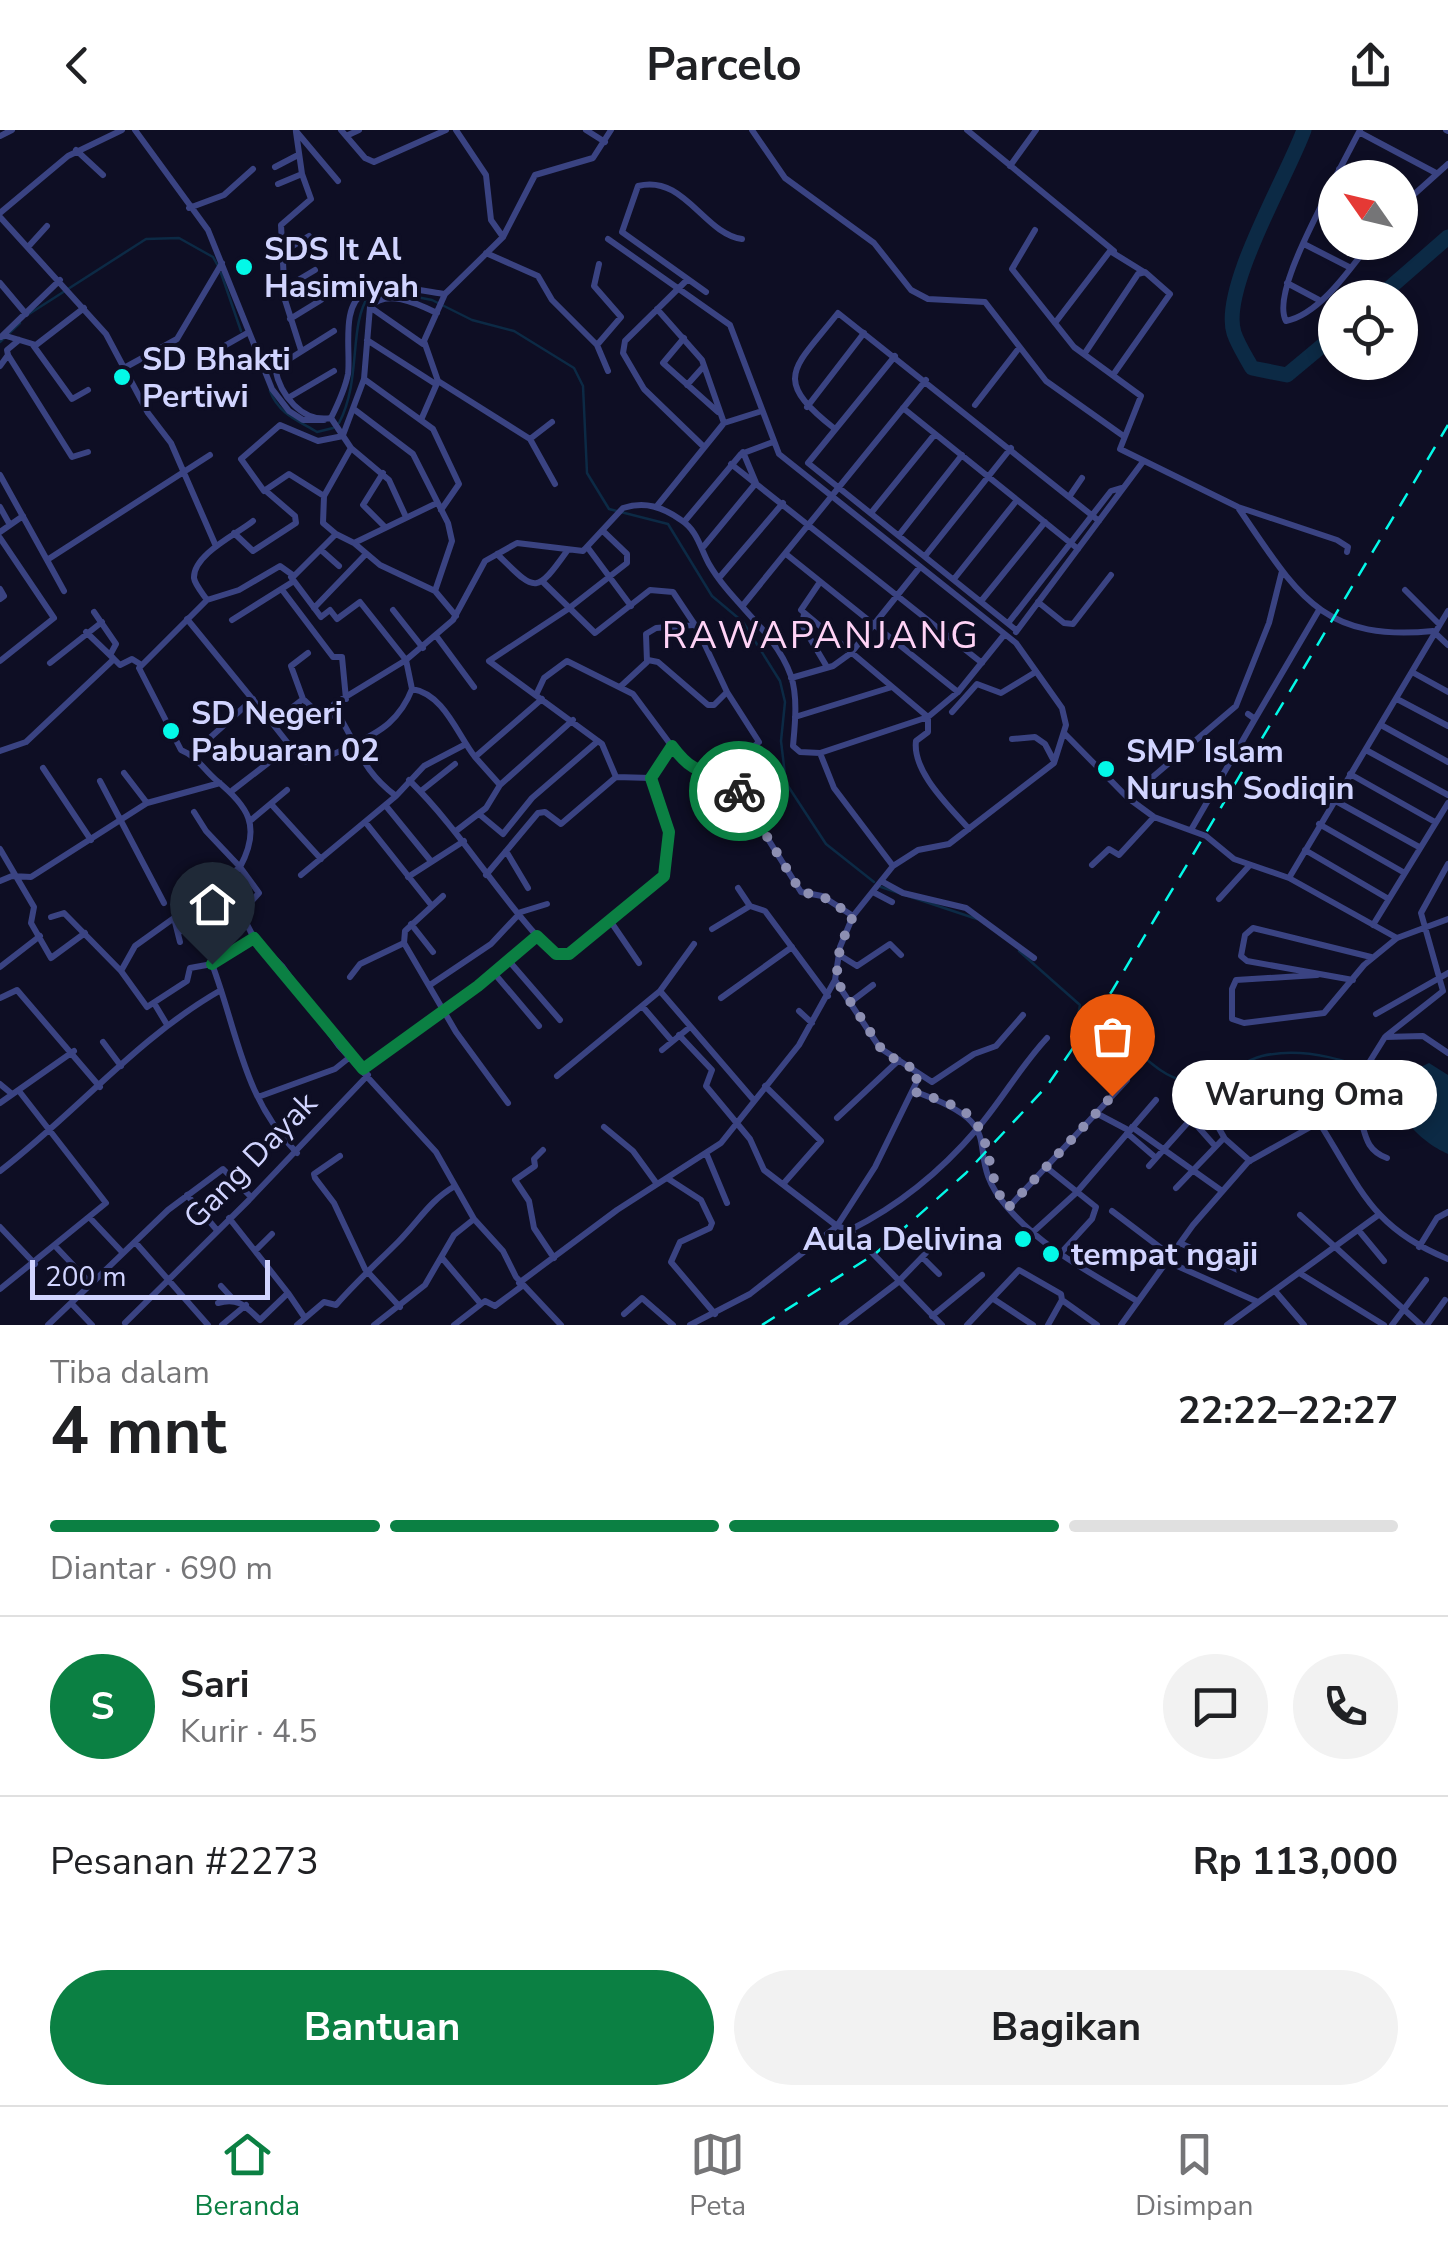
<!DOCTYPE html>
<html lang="id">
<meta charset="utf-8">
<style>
body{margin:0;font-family:"Nunito Sans",sans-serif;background:#f2f2f2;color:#202124;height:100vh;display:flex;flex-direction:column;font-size:38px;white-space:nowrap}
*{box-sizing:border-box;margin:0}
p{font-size:32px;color:#757577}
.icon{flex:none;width:55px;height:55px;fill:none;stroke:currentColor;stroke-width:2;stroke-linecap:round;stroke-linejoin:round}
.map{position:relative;height:1195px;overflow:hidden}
.details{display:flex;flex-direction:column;background:#fff;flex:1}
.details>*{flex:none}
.needle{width:65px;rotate:304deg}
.tools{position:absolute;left:1318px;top:30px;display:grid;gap:20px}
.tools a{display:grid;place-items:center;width:100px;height:100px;border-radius:50%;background:#fff;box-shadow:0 5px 15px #0003;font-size:50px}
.scale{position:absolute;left:30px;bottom:25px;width:240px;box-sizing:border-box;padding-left:10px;border:5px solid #d1d4ff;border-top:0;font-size:28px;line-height:35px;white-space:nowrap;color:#d1d4ff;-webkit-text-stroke:8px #0e0e24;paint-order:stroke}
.pin{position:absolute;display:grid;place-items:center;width:85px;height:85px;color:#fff;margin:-102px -42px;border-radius:50% 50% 50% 0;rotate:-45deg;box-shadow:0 0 10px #0007}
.pin .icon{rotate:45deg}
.courier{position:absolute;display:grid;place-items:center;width:100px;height:100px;margin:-50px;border:8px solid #0b8043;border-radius:50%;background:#fff;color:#222;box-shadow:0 2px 12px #0007}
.bubble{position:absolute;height:70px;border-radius:35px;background:#fff;box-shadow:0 5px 15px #0003;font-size:32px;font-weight:700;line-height:70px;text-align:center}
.overview em{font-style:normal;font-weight:700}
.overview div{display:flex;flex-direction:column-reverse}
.overview{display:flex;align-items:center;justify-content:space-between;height:170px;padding:0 50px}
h1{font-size:65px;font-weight:700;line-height:75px}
.bar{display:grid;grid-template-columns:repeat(4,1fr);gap:15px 10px;align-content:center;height:120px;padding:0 50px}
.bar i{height:12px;border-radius:8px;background:#e0e0e0}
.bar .active{background:#0b8043}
.bar p{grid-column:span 4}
.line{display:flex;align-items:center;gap:25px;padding:0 50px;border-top:2px solid #e0e0e0}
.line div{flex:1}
.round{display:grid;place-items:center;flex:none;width:105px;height:105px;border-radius:52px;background:#f2f2f2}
.action{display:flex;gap:20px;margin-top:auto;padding:20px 50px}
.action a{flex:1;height:115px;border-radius:60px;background:#0b8043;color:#fff;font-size:40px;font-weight:700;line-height:115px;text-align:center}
.action a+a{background:#f2f2f2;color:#202124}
header{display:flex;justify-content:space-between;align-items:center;height:130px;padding:0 50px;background:#fff;font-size:45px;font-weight:700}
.tab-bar{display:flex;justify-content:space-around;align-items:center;height:140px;border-top:2px solid #e0e0e0;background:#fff;font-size:28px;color:#757577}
.tab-bar a{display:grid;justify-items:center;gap:5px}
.tab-bar .active{color:#0b8043}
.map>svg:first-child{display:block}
</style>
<header><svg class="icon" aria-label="back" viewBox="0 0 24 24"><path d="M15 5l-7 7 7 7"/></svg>Parcelo<svg class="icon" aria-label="share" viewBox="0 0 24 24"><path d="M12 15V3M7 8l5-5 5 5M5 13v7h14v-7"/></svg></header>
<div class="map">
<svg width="1448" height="1195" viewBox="0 0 1448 1195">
<rect width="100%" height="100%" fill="#0e0e24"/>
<path fill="#0c2a45" d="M 1429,933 L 1448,945 L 1448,1024 C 1419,1011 1386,980 1402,946 Z"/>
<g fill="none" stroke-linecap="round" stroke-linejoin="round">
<path stroke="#0c2a45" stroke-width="2.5" d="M 221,143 L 241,201
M 29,184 L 146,109 L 179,108 L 213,127 L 218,136
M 0,212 L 20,193
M 270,261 C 279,284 297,290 317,302 L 333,298
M 339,293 C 362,249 348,196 369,165 L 401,164 L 432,170 L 472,190 L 514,201 L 574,238 L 583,256 L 587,343 L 609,379 L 668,394 L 712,466 L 743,492 L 780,551 L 785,572 L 781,611 L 786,653 L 826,714 L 874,752
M 881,757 L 977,789
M 1019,821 L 1080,875 L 1076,897
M 1094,909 L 1110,903 C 1135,914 1155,944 1182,950 C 1215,957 1233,934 1262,926 C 1309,915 1356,934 1399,950"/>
<path stroke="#0c2a45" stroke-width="15" d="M 1304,0 C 1287,47 1220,159 1234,203 C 1238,215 1246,227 1252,238 L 1287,245 L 1335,205
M 1378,168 L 1448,107"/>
<path stroke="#3a4382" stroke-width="6" d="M 135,0 L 208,100 L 272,259 L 289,281 L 303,290 L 324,290
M 341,0 L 365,28 L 374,32 L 446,0
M 456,0 L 486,45 L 491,90 L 503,107
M 586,0 L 605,12
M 752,0 L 785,48 L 874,113 L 911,160 L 928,169 L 985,172 L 1046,251 L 1122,305
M 967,0 L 1114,121
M 1446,0 L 1448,1
M 296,1 L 338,51
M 296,2 L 302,44
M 1359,2 L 1436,43
M 0,6 L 12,0
M 346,6 L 359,0
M 76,20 L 103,45
M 1010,36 L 1036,0
M 275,37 L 298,25
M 1339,39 L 1354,48
M 1335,48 C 1322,77 1271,164 1286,191 C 1320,184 1350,139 1371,112
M 1335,48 L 1360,0
M 278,54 L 302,44 L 311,69 L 281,95 L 285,170 L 301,220
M 1322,76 L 1335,83
M 1400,77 L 1448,34
M 189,78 L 224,65 L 253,39
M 0,83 L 68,26 L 122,0
M 0,87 L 106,204 L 148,283 L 171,313 L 215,414
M 1035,100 L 1012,139 L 1074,217 L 1141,266 L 1120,319 L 1238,377 L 1337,410 L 1348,417 L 1347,422
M 608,109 L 730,195 L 779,324 L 1016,513 L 1062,578 L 1066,595 L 1054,633 L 949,714 L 918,720 L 893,736
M 1304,114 L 1351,138
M 28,117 L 47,96
M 283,122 L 309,106
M 486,123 L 538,146 L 552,170 L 597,215 L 608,241
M 687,150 L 625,211 L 623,223 L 644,259 L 704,317
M 0,153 L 26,184
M 1287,153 L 1319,170
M 283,159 L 315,140
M 706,162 L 622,102 L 638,56 C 684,44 704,104 742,109
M 370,177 L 423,214
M 657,179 L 702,230 L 724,293 L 657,376
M 290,189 L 321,170
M 1055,193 L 1110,121 L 1144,142
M 334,201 L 275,238 C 280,265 302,293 331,288 C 338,274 345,259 348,244 C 351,221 340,174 366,162 C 387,152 423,161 445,164
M 3,205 L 36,215 L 84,178
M 1,207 L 60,150
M 684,208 L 663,233 L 718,282
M 19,210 L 7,220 L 8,225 L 72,327 L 88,322
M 367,210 L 434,253
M 33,215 L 72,269 L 88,260
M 597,215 L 621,187 L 594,156 L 599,134
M 219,219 L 249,202
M 1085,223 L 1138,144 L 1145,142 L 1170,164 L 1113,245
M 895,226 L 808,333 L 1016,500
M 0,236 L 8,225
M 124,238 L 177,209 L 222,133
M 364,249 L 433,299 L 459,354 L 441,380
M 438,251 L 530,309 L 552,292
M 687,255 L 704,236
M 288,268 L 334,241
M 975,275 L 1019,218
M 807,277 L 864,203
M 903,278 L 1078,419
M 355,280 L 413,324 L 448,393 L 452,411 L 435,461 L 456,486
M 331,288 L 351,318 L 324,366 L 323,393 L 336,404 L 294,446 L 280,436 L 239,460 L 207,470 L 139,538 L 181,620 C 198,627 203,639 216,650 C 248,676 262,696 240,737 L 259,763 L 241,783 L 254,808 L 282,836 L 339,916 L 436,1022 L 474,1089 L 503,1121 L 516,1147 L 561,1195
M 421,290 L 438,251 L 424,211 L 445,164 L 503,107 L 535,45 L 593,28 L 611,0
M 724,293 L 762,281
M 835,299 C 770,248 794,239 838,183 L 1099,391
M 343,305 L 364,249 L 370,177 C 386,158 418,174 437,183
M 530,309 L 555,354
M 351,318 L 389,350 L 406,387
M 731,334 L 982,533
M 383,343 L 363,375 L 385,397
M 0,345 L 47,430 L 210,325
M 324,366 L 289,344 L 264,361 L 241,329 L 280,295 L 318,311 L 343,306
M 1069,367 L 1082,348
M 0,377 L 10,395
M 1239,379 C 1297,463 1320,512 1433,501 L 1448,515
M 871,383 L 935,304
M 684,392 L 741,324 L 773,312
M 0,402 L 23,386
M 604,402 L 627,424 L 627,433 L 568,479 L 489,531 L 602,614 L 616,647
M 234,403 L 253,421 L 296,393 L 295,386 L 266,361
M 336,404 L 354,413 L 437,373
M 899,405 L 962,325
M 0,408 L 54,488 L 0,531
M 354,413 L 380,435 L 435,461
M 704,416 L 756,353 L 743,322
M 588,418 L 631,476
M 321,420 L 339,436
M 497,424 C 535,461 535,466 567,421
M 786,424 L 958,562
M 925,426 L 1011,318
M 47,430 L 64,461
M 291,447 L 321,487 L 330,480 L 337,489 L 360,472 L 406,530 L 334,574 L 332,583
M 719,448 L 783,373
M 954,449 L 1017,370
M 820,452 L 801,480 L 928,587 L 928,602 L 916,611 C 912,642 950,677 969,699
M 544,453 L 595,503 L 650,460 L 673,462 L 697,498 L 727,562 L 714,575 L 708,575 L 658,532 L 648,530
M 0,459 L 4,466 L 0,469
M 1405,460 L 1439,494
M 283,461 L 333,527 L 342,527 L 346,569
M 207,470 C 204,465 195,455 194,448 C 193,424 239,403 253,391
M 982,470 L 1045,392
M 1038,472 L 1064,493 L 1073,494 L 1111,445
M 744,474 L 926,250
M 314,478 L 365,425
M 393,480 L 423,518
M 94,482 L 116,514 L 110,525
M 804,484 L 802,495 L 827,537
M 187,489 L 272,593
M 232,490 L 294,451
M 1009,492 L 1111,361 L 1121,358
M 86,502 L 113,528
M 1016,502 L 1142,333
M 437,507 L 474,557
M 50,533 L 102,492
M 1412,542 L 1448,562
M 791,548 L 833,536 L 851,523 L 920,437
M 620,557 L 647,532 L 646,504 L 656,498 L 693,495
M 412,559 C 407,572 400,583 389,593 C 377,604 315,637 302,631 L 272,593 L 303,569 L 320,585 L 339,586 C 360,620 362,640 396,666 L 424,636 L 466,614
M 536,565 L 544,548 L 567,531 L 633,564 L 685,634 L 698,641 L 722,643 L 735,656 L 801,762 L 822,766 L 853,786
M 303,569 L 291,536 L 308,523
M 542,569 L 475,627 C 457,604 444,564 412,559 L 406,530 L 453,490 L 485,431 L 517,413 L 583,421 L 623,378 C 645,371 663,377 681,390 C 698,401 700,418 709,434 C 732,474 775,501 791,546 C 798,567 795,594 793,616 L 800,622 L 820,623 L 928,587 L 958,562 L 1004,505
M 1397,569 L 1448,596
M 952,582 L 977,554 L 1001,563 L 1034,543
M 795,587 L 892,557
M 1255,589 L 1319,480
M 1381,595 L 1448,632
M 1064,603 L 1128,668 L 1154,687 L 1206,706 L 1234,729 L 1289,748 L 1397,808
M 1012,609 L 1035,607 L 1045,614 L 1054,631
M 1366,620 L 1448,665
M 0,621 L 26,612 L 114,529 L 120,535 L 132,529 L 140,534
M 192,624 L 253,569
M 475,627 L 500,655 L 573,590
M 43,638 L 91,710
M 124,643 L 147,673
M 722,643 L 759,612 L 727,562
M 1350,644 L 1435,692
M 616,647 L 651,648 L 672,616
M 409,650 C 458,698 492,756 537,806
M 100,651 L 164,773
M 233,660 L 289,617
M 421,661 L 455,634
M 1128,668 L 1236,576 L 1269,493 L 1282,441
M 1334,670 L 1419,717
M 271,674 L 321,729
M 386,676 L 430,730
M 194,682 L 206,701 L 240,737 L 211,761 L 200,764
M 479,684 L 503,704 L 532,668 L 598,611
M 250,691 L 287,660
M 366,693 L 432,776
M 1319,694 L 1403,742
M 1191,700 L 1255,589 L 1248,584
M 456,701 L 486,678 L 500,655
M 0,719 L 34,777 L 31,793 L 51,828 L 85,803
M 1305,720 L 1387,768
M 506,721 L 528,758
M 1092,735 L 1109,719 L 1119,725 L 1154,687
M 301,745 L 396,666
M 486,745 L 538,683 L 545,682 L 561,694 L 616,647
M 408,747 L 464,711
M 1289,748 L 1448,481
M 0,751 L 12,746 L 31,747 L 147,673 L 220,653
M 881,751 L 903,763 L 966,778 L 1034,828
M 738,758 L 750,776
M 873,762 L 892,772
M 443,766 L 405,801 L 404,813 L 456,902 L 508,973
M 1219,769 L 1249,736
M 51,787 L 64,783 L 121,841 L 147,877 L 187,851 L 190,838 L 212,834 L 254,808
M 611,792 L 639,833
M 411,794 L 433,822
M 1373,795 L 1448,673
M 712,799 L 750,776 L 765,781 L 828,866
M 179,802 L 241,780
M 841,826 L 857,836 L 890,814 L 901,825
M 509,831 L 560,890
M 212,834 C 238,903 243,968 297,1023
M 0,837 L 40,806
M 121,841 L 135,816 L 174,788 L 180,812
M 494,843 L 539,896
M 1317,845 L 1236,850 L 1232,859 L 1232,889 L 1244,893 L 1324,883 L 1364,835 L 1397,808 L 1448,789
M 350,847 L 360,834 L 404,813
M 835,850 L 880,918 L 932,952 L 974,924 L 996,916 L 1023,885
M 1353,850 L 1247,831 L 1241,826 L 1245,805 L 1253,798 L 1371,827
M 430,855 L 491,814 L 521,782 L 547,774
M 660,861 L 694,814
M 0,868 L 17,860 L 100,957
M 721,868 L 792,817
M 852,871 L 873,855
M 154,873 L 166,893
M 642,876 L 672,911
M 799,881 L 812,893
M 1376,884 L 1448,843
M 679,905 L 712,940 L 706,956 L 750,1009 L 764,1040 L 837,1096 L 875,1037 L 920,945
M 1386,906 L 1443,861 L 1421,783 L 1448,734
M 103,912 L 121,936
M 662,920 L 690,897
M 1272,933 C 1305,936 1336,944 1355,976 C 1367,996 1360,1018 1387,1028
M 363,939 L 478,856 L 537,806 L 557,824 L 569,824 L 664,746 L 670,711 L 651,648
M 557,946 L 660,861 L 752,968
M 0,954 L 12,964
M 765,956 L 821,1011 L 784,1053
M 913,961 C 1020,998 956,1018 1007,1077 C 1043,1119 1090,1142 1137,1171
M 258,967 L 335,939 L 350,927
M 0,973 L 74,921
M 1096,983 L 1130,1001
M 837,988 L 899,930
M 1320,994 C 1361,1059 1372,1098 1448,1129
M 604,997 L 633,1021 L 657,1054
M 1132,997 L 1222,1061
M 1127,1003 L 1156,1028
M 1225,1009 L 1217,995 L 1235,979
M 543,1020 L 534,1029 L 535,1036 L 515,1050 L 529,1071 L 534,1098 L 554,1128
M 707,1025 L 727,1073
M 340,1026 L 314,1044 L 315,1048 L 334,1073 L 365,1139 L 400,1177
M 1149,1036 L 1191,989 L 1215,1016
M 1046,1037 L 1096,1077 L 1092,1089 L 1059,1125
M 0,1041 C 77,982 137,908 221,860
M 667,1048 L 701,1070 L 712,1093 L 710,1098 L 680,1112 L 671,1132 L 715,1184
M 1176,1058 L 1224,1008 L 1250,1031
M 187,1065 L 216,1099
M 1008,1078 L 1127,950
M 1112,1081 L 1170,1125
M 1300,1085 L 1421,1195
M 90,1088 L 123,1123
M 229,1088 L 255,1121 L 272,1104
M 0,1097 L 35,1134
M 850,1100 L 942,1195
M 1360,1102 L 1384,1131
M 1032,1103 L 1076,1063 L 1156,970
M 135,1112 L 208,1195
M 1180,1113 L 1240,1141
M 1419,1117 L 1437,1088 L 1448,1082
M 255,1121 L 288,1163
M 922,1127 L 939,1144
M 443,1129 L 481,1174
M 1166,1131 L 1258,1172
M 1301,1144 L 1384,1195
M 519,1153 L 617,1080 L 721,1013 L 799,915 L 835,850 L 840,817 L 853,786 L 893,736 L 834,658 L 820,623
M 91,1154 L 168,1080 L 223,1039 L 251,1067
M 221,1156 L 233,1169
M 0,1159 L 106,1073 L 19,961
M 1275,1161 L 1304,1195
M 995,1170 L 1033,1195
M 71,1173 L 92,1195
M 218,1173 C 239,1167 246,1177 260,1190 L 288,1163 L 305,1188
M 624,1184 L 642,1168 L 673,1195
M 932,1186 L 982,1145
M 125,1193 L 249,1070 L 368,945
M 48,1195 L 91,1154 L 56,1117
M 222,1195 L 246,1175
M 297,1195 L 324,1172 L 336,1175 C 356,1152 377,1133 398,1112 C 419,1091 429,1071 455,1056
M 374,1195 L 425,1155 L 454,1105 L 474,1089
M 454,1195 L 485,1171 L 495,1176 L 522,1156
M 690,1195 L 750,1164 L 837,1096 L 850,1100 C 898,1076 942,1040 977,999 C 1002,970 1020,937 1047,908
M 842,1195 L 897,1153 L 926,1123
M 967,1195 L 1019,1140 L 1061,1164 L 1062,1170 L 1097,1195
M 1048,1195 L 1062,1170
M 1121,1195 L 1193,1095 L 1248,1032 L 1339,981 L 1385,907 L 1423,906 L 1448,923
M 1227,1195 L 1377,1086
M 1392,1195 L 1426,1150
M 1427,1195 L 1445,1170"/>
<path stroke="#03f9e8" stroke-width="2.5" stroke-dasharray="15 12" stroke-linecap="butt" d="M 762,1195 L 875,1124 L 966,1043 L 1047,956 L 1112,861 L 1448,295"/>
</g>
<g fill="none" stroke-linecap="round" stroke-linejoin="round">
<path stroke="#8d8fb2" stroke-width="10" stroke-dasharray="0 18" d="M 739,661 L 801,762 L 822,766 L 853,786 L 840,817 L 836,850 L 884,923 L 919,942 L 912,961 C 930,967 950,972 966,983 C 994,1003 985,1051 1008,1078 L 1112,966"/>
<path stroke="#0b8043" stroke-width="12" d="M 212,834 L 254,808 L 363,939 L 478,856 L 537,806 L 556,824 L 569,824 L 664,746 L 669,702 L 651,648 L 672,616 C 687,636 697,643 722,643 L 739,661"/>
</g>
<g fill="#03f9e8" stroke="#0e0e24" stroke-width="4">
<circle cx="244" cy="137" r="10"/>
<circle cx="122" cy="247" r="10"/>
<circle cx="171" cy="601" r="10"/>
<circle cx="1106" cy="639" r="10"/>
<circle cx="1023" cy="1109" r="10"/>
<circle cx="1051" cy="1124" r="10"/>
</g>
<g text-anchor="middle" stroke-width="8" stroke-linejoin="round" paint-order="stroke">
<g font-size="32" font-weight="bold" fill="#d1d4ff" stroke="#0e0e24" text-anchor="start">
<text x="264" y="130">SDS It Al<tspan x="264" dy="37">Hasimiyah</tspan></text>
<text x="142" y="240">SD Bhakti<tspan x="142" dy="37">Pertiwi</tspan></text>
<text x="191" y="594">SD Negeri<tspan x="191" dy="37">Pabuaran 02</tspan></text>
<text x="1126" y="632">SMP Islam<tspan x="1126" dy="37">Nurush Sodiqin</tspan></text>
<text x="1003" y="1120" text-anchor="end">Aula Delivina</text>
<text x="1071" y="1135">tempat ngaji</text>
</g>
<g font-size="32" fill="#d1d4ff" stroke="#0e0e24">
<text transform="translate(250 1030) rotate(-46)" y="11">Gang Dayak</text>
</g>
<g font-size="38" letter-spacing="2.5" fill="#ffd3f6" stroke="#0e0e24">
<text x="821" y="518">RAWAPANJANG</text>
</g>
</g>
</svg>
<div class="tools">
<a><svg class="needle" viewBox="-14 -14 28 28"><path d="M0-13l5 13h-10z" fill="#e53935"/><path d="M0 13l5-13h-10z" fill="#757577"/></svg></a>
<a><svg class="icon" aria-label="locate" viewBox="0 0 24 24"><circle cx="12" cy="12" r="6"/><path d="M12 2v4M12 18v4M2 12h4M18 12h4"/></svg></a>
</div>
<div class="scale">200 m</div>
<div class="pin" style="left:1112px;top:966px;background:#ea580c"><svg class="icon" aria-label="bag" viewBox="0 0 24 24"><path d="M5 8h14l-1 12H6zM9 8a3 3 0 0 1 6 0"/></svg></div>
<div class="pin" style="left:212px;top:834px;background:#1f2937"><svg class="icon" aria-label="home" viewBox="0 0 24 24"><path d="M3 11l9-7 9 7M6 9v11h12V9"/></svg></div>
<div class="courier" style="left:739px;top:661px"><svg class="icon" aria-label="bike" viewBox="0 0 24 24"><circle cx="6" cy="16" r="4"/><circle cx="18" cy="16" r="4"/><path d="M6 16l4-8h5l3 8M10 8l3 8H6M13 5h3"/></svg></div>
<div class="bubble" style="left:1172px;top:930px;width:265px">Warung Oma</div>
</div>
<section class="details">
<div class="overview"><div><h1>4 mnt</h1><p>Tiba dalam</p></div><em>22:22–22:27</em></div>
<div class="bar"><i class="active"></i><i class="active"></i><i class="active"></i><i></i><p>Diantar · 690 m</p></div>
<div class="line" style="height:180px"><b class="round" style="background:#0b8043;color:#fff">S</b><div><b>Sari</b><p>Kurir · 4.5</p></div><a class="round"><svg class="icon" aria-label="chat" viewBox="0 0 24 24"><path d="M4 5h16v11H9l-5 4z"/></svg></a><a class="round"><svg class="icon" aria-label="phone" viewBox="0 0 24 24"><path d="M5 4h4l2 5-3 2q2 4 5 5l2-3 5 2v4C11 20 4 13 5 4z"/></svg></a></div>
<div class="line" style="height:130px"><div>Pesanan #2273</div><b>Rp 113,000</b></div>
<div class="action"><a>Bantuan</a><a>Bagikan</a></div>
</section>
<nav class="tab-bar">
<a class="active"><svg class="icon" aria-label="home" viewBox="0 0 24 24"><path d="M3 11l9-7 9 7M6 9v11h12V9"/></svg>Beranda</a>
<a><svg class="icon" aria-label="map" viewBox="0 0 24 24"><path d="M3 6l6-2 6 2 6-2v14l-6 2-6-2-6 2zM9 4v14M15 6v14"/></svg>Peta</a>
<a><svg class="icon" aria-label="saved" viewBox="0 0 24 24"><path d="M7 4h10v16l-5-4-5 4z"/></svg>Disimpan</a>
</nav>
